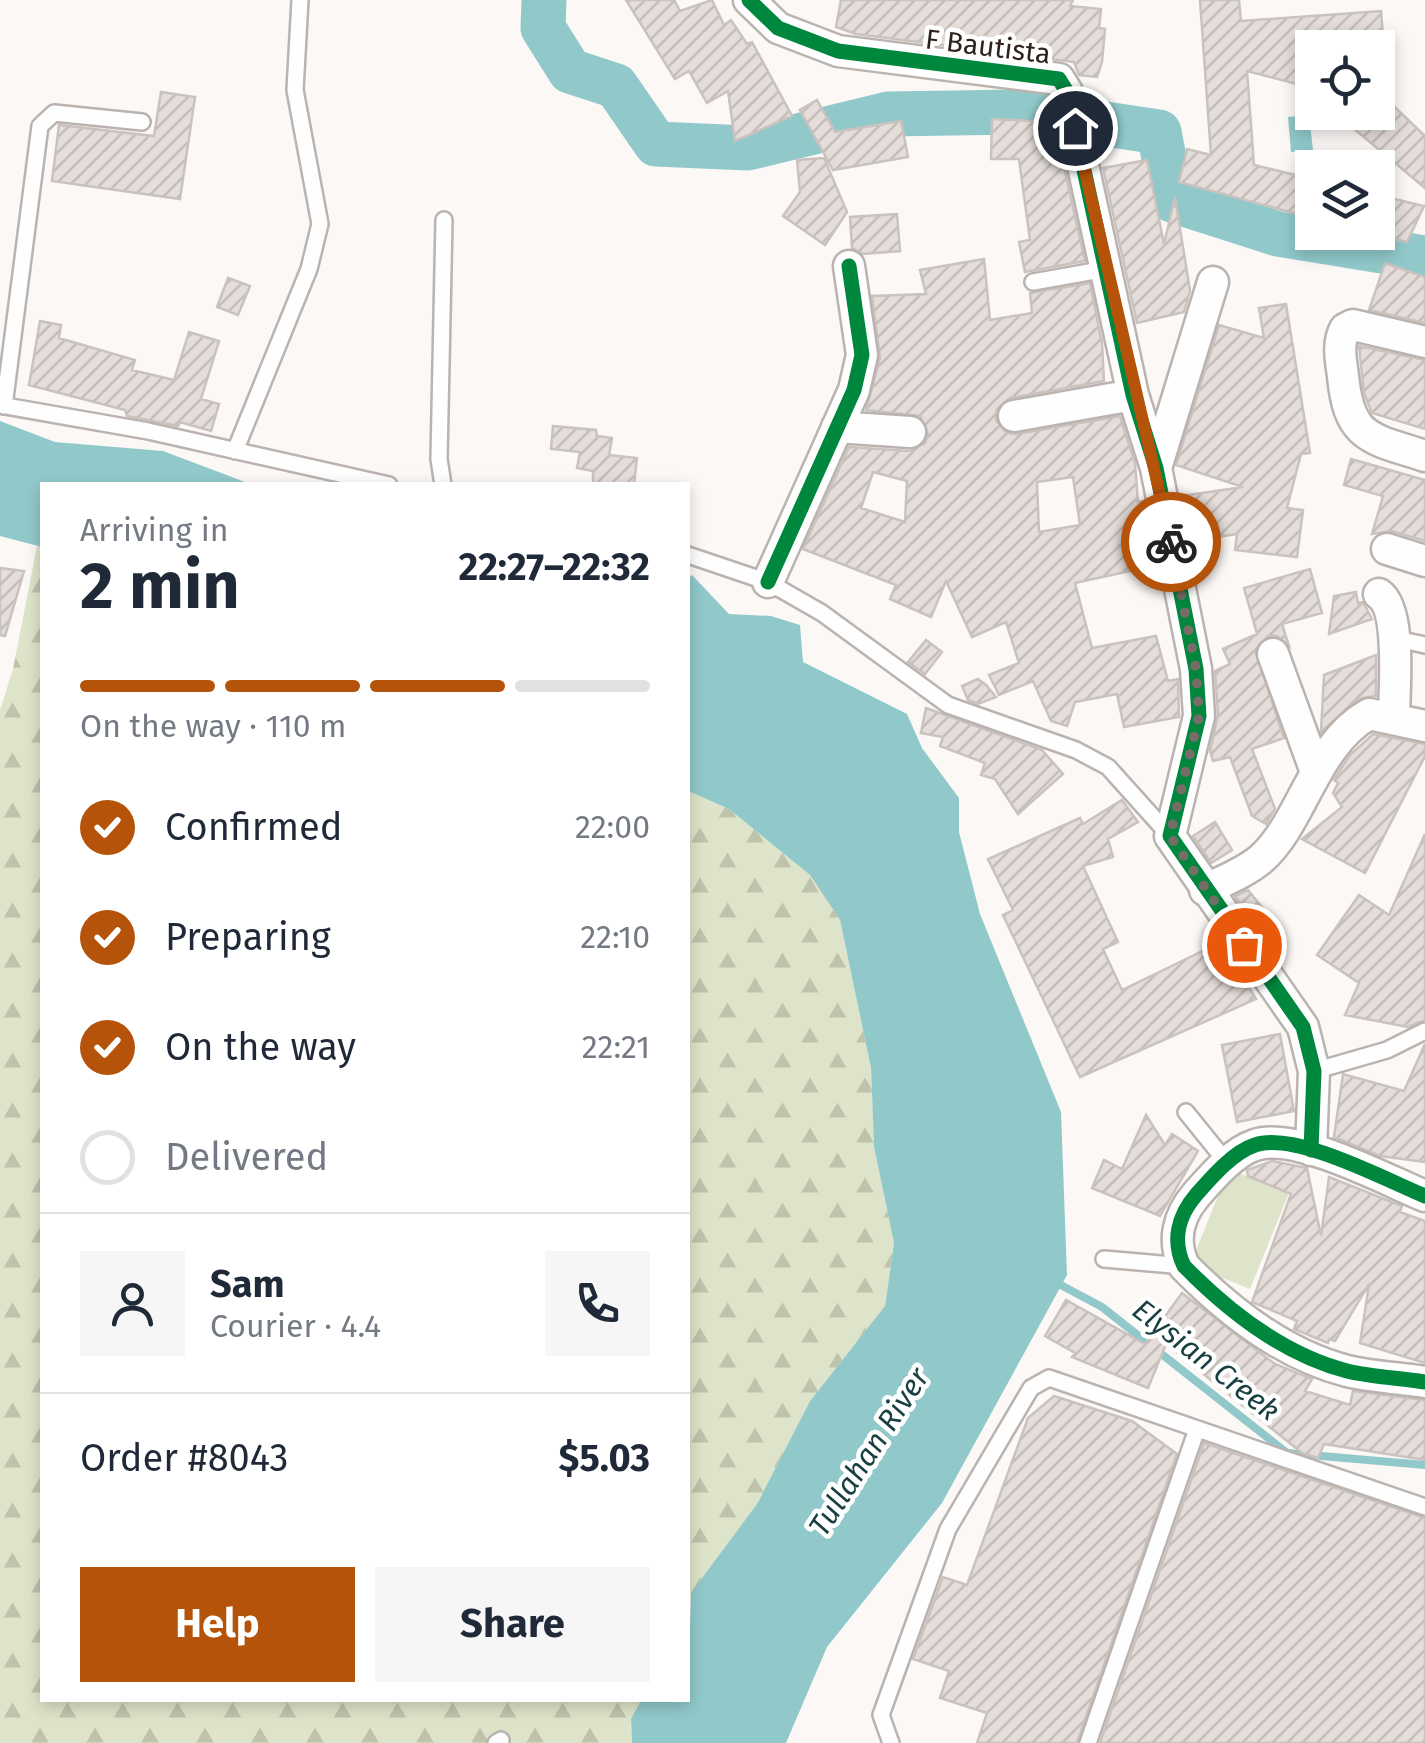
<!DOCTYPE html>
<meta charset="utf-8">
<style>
body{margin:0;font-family:"Fira Sans",sans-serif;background:#f6f6f7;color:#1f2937;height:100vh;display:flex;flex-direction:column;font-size:38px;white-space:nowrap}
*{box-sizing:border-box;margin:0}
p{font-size:32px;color:#747a83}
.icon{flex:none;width:55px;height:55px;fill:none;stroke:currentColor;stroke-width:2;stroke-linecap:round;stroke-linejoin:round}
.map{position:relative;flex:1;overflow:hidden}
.sheet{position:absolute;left:40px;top:482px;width:650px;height:1220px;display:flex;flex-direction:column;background:#fff;border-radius:0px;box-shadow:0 5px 15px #0003}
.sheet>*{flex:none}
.controls{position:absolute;left:1295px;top:30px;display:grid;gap:20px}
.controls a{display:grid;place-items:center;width:100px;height:100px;border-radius:0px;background:#fff;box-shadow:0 5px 15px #0003;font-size:50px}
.pin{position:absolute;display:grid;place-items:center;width:85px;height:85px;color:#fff;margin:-42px;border:5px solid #fff;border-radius:50%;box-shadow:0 2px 10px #0007}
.courier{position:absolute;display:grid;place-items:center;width:100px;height:100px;margin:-50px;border:8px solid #b45309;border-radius:50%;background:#fff;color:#222;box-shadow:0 2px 12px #0007}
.headline em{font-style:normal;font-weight:700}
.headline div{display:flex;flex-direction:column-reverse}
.headline{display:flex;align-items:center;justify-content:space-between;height:170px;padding:0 40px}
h1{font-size:65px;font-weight:700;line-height:75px}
.bar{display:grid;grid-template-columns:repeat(4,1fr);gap:15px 10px;align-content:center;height:120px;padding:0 40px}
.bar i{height:12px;border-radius:8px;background:#e0e1e3}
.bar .current{background:#b45309}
.bar p{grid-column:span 4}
.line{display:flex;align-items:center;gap:25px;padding:0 40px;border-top:2px solid #e0e1e3}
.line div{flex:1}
.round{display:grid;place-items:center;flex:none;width:105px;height:105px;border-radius:0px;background:#f6f6f7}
ol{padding:0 40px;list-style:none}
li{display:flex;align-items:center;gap:30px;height:110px}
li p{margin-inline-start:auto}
li .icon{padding:10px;border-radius:50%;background:#b45309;color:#fff;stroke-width:4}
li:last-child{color:#747a83}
li i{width:55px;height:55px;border:5px solid #e0e1e3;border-radius:50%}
.primary-button{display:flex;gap:20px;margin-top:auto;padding:20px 40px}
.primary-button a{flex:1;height:115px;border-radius:0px;background:#b45309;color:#fff;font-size:40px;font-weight:700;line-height:115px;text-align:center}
.primary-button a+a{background:#f6f6f7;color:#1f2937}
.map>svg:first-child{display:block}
</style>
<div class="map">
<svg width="1425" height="1743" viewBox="0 0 1425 1743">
<defs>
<pattern id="forest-firs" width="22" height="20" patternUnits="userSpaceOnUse" patternTransform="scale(2.5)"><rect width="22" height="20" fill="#dee4c9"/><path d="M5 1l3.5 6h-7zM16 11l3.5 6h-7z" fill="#bfc3ac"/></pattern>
<pattern id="building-hatch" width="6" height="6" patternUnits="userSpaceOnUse" patternTransform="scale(2.5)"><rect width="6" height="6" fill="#e5ddd9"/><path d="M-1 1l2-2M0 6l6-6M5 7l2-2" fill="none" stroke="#c5bdba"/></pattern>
</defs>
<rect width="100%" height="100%" fill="#fbf8f6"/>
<path fill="#dee4c9" d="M 1229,1169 L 1289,1193 L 1250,1289 L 1190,1265 Z"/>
<path fill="url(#forest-firs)" d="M 37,546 L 42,547 L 42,1700 L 641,1700 L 631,1719 L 632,1743 L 0,1743 L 0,710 L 13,669 Z
M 688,791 L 729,809 L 810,875 L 840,920 L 871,1068 L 874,1147 L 894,1243 L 885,1306 L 810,1401 L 757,1504 L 688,1600 Z"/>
<path fill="#91c9cb" d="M 1309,115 L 1313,150 L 1291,152 L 1288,117 Z
M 0,421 L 55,442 L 163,451 L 253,485 L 42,485 L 42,547 L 0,536 Z
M 692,575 L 729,614 L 771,616 L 800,625 L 803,662 L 907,714 L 922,748 L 959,798 L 959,832 L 980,914 L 1061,1112 L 1067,1275 L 942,1503 L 827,1647 L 786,1743 L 632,1743 L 631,1719 L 641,1700 L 688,1700 L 691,1593 L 757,1504 L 810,1401 L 885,1306 L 894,1243 L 874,1147 L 871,1068 L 840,920 L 810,875 L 729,809 L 688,791 L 688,579 Z"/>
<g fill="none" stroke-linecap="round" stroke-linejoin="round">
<path stroke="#91c9cb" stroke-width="8" d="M 1057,1283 L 1102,1307 L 1287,1453 L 1425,1465"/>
<path stroke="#91c9cb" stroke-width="45" d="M 544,0 L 543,28 L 570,71 L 616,86 L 656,144 L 748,148 L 888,114 L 1024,112 L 1056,117
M 1092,122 L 1159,132 L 1172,200 L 1278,234 L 1425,258"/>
</g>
<path fill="url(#building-hatch)" stroke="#cac2be" stroke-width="2.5" fill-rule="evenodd" d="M 626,0 L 674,0 L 680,11 L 712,0 L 724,25 L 731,20 L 747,44 L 752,42 L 792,116 L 735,141 L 728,91 L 707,103 L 689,71 L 675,79 Z
M 841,0 L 1073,0 L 1070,6 L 1101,9 L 1099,28 L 1105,29 L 1102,62 L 1097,77 L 1079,75 L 1074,62 L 856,34 L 836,27 Z
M 1200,0 L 1239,0 L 1241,21 L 1381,11 L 1384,48 L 1312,48 L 1312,88 L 1247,71 L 1254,165 L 1312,179 L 1312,218 L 1179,182 L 1187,149 L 1211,155 Z
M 1378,91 L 1425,136 L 1425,188 L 1334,112 L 1378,112 Z
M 161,92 L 195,97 L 180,199 L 52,181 L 59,125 L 154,136 Z
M 817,100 L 835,132 L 901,121 L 908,157 L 833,170 L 800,110 Z
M 992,119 L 1054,122 L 1085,261 L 1025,272 L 1019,242 L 1030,240 L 1019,159 L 991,159 Z
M 824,158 L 847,212 L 825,245 L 783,216 L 800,192 L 797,160 Z
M 1147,160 L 1164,244 L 1175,197 L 1190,291 L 1184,312 L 1137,323 L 1103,168 Z
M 1378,195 L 1424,206 L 1407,242 L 1378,235 Z
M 897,214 L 900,251 L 863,254 L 852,248 L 850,217 Z
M 984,259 L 990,320 L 1032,313 L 1030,293 L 1090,283 L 1102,343 L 1104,381 L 1010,398 L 997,409 L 996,420 L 1007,433 L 1017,434 L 1120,416 L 1135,463 L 1138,502 L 1144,501 L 1153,566 L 1075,583 L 1092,648 L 1156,636 L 1168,681 L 1178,679 L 1179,717 L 1124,727 L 1117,694 L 1075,702 L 1067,726 L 1051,721 L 1033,681 L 999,695 L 989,675 L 1019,663 L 1006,622 L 972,637 L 946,581 L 931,617 L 890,599 L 896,585 L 803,549 L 849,447 L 910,451 L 925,443 L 928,434 L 920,416 L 866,410 L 880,358 L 872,296 L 926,294 L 920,270 ZM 873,472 L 907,481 L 905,522 L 861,508 ZM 1073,477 L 1080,525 L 1039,532 L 1037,482 Z
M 1385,263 L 1425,277 L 1425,323 L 1369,310 Z
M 228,278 L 250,286 L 238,315 L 217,307 Z
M 1286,304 L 1310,453 L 1301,454 L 1287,508 L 1303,510 L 1297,557 L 1235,550 L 1237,534 L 1190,541 L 1181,496 L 1243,487 L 1176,465 L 1219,325 L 1264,338 L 1259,308 Z
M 40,321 L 61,325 L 59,338 L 135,360 L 132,370 L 174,380 L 189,332 L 219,341 L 201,399 L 219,404 L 211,431 L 180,422 L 178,426 L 127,416 L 125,410 L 29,385 Z
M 1359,346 L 1425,360 L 1425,429 L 1372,413 L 1364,393 Z
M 553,426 L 596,430 L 597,436 L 612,438 L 609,455 L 637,458 L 634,485 L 593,485 L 593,471 L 577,468 L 580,452 L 551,449 Z
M 1351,459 L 1425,480 L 1425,541 L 1392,531 L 1372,534 L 1383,496 L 1344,485 Z
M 0,568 L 24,571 L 5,636 L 0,635 Z
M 1310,569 L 1322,613 L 1282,624 L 1289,646 L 1277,636 L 1268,636 L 1255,650 L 1284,738 L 1252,749 L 1275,809 L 1266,824 L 1252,816 L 1230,757 L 1213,761 L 1210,751 L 1218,715 L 1215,671 L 1230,664 L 1223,649 L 1257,634 L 1244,588 Z
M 1356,592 L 1358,603 L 1363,602 L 1372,619 L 1329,634 L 1334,596 Z
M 926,640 L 942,652 L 925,674 L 908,662 Z
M 1376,655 L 1376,696 L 1358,699 L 1321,732 L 1324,675 Z
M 978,679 L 986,685 L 996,697 L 978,704 L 968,700 L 962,686 Z
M 926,708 L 1042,750 L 1063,774 L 1018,814 L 995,779 L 981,775 L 985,763 L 940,746 L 943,737 L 921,733 Z
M 1373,734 L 1425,744 L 1425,756 L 1365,873 L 1302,839 L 1342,807 L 1333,793 L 1338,783 L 1334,780 L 1349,756 Z
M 1122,800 L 1138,822 L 1108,839 L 1113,857 L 1083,866 L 1118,942 L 1103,949 L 1122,990 L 1221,942 L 1256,999 L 1080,1077 L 1003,915 L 1013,910 L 988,859 L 1080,818 L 1083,824 Z
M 1215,822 L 1232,850 L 1211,863 L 1193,836 Z
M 1425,834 L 1425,1020 L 1408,1027 L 1345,1015 L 1359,983 L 1317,955 L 1359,895 L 1389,915 Z
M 1248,890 L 1265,911 L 1252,921 L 1235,896 Z
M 1280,1034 L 1294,1111 L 1237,1122 L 1222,1045 Z
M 1425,1044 L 1425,1162 L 1380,1156 L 1334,1137 L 1343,1074 L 1404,1091 Z
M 1146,1115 L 1165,1145 L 1172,1134 L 1198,1151 L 1160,1216 L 1092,1188 L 1104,1160 L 1122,1169 Z
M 1272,1161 L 1307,1168 L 1321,1236 L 1329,1177 L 1402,1206 L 1400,1212 L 1425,1221 L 1425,1363 L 1360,1343 L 1369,1284 L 1335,1341 L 1329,1339 L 1328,1343 L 1294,1329 L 1297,1321 L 1252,1302 L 1291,1194 L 1248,1176 L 1247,1170 Z
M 1182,1293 L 1275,1364 L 1312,1379 L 1305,1391 L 1350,1405 L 1353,1391 L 1425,1400 L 1425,1460 L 1324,1444 L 1318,1458 L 1302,1453 L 1166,1344 L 1148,1388 L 1072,1357 L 1075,1353 L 1045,1336 L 1066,1300 L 1145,1344 Z
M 1054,1396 L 1132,1421 L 1177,1454 L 1077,1743 L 977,1743 L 987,1713 L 940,1698 L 949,1671 L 913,1659 L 943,1577 L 967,1585 L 1028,1418 Z
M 1204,1443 L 1425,1518 L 1425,1743 L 1100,1743 Z"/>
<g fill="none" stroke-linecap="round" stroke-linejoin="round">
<defs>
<path id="lane" d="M 1033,282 L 1106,269
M 0,405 L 148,431 L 389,485
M 4,406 L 40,126 L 54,113 L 142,122
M 235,451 L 309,269 L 320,224 L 295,90 L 300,0
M 443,485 L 439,459 L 444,220
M 688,555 L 768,582 L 822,613 L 948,705 L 1076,750 L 1108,767 L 1170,836
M 1406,641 L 1425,645
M 1314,1071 L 1387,1050 L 1425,1031
M 1186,1112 L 1228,1164
M 1104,1259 L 1184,1266
M 496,1743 L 501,1740
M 891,1743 L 881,1715 L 948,1529 L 1031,1388 L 1049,1378 L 1425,1507
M 1088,1743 L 1197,1429"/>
<path id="street" d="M 749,0 L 778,28 L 838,51 L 1059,79 L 1067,92 L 1133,395 L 1156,468 L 1196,669 L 1199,716 L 1170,836 L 1303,1027 L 1314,1071 L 1311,1150
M 1425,342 L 1353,325 L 1345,329 C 1337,344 1341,360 1343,376 C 1349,439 1370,438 1425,456
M 1014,416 L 1133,395
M 837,427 L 910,432
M 1156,468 L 1213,282
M 1387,549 L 1425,561
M 768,582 L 854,390 L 862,355 L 849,266
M 1379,594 C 1402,610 1394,691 1394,719
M 1273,654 L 1316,772
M 1205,890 C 1223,881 1246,872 1261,859 C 1302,823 1314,745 1369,714 L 1425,726
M 1425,1196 C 1386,1180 1295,1131 1255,1145 C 1233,1152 1211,1178 1196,1195 C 1178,1216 1172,1241 1184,1266 C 1229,1312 1285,1355 1347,1371 C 1372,1377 1400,1378 1425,1382"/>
</defs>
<use href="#lane" stroke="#bab3af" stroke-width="20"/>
<use href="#street" stroke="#bab3af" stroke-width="35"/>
<use href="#lane" stroke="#fefefe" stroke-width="15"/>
<use href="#street" stroke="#fefefe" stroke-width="30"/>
<defs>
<path id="cycleway" d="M 749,0 L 778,28 L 838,51 L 1059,79 L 1067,92 L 1133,395 L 1156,468 L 1196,669 L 1199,716 L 1170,836 L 1303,1027 L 1314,1071 L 1311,1150
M 768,582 L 854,390 L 862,355 L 849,266
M 1425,1196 C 1386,1180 1295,1131 1255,1145 C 1233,1152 1211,1178 1196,1195 C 1178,1216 1172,1241 1184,1266 C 1229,1312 1285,1355 1347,1371 C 1372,1377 1400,1378 1425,1382"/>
</defs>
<use href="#cycleway" stroke="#fff" stroke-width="21"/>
<use href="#cycleway" stroke="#00873e" stroke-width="15"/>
</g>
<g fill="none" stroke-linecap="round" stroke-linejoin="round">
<path stroke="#766d68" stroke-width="10" stroke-dasharray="0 18" d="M 1171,542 L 1196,669 L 1199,716 L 1170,836 L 1244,945"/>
<path stroke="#b45309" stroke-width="12" d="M 1075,128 L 1171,542"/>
</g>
<g text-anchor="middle" stroke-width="9" stroke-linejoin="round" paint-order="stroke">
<g font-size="28" fill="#2e221c" stroke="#fff">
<text transform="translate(988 46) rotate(7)" y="10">F Bautista</text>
</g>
<g font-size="30" font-style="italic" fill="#183f41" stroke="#fff">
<text transform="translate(1206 1360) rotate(38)" y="10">Elysian Creek</text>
<text transform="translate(869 1452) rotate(-57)" y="10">Tullahan River</text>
</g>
</g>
</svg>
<div class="controls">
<a><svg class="icon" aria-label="locate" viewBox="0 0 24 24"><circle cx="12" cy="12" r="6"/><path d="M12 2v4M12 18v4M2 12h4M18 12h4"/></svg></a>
<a><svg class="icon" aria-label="layers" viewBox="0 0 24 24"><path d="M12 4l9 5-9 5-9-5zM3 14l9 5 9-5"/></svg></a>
</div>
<div class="pin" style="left:1244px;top:945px;background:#ea580c"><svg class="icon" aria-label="bag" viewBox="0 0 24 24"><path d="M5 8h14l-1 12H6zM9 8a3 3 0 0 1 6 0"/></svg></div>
<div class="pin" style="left:1075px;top:128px;background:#1f2937"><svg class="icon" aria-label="home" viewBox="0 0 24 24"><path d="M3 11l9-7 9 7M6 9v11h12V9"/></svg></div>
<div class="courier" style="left:1171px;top:542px"><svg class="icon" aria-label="bike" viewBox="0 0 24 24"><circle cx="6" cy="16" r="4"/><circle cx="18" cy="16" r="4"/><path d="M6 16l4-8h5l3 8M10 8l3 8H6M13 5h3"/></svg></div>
<section class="sheet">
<div class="headline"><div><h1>2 min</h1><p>Arriving in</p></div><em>22:27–22:32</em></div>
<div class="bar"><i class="current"></i><i class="current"></i><i class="current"></i><i></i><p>On the way · 110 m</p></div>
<ol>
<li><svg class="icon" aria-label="check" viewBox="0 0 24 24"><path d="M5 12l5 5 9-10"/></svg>Confirmed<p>22:00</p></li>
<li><svg class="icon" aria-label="check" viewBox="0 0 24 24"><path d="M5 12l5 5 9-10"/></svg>Preparing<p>22:10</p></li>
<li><svg class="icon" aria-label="check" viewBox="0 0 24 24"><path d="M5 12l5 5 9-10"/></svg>On the way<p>22:21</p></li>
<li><i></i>Delivered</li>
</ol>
<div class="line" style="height:180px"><a class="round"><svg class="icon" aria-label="person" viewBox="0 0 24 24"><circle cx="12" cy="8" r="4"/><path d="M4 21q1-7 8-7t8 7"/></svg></a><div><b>Sam</b><p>Courier · 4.4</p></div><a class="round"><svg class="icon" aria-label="phone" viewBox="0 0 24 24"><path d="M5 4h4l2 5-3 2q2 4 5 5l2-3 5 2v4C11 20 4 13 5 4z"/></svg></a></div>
<div class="line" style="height:130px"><div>Order #8043</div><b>$5.03</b></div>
<div class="primary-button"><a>Help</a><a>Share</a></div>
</section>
</div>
